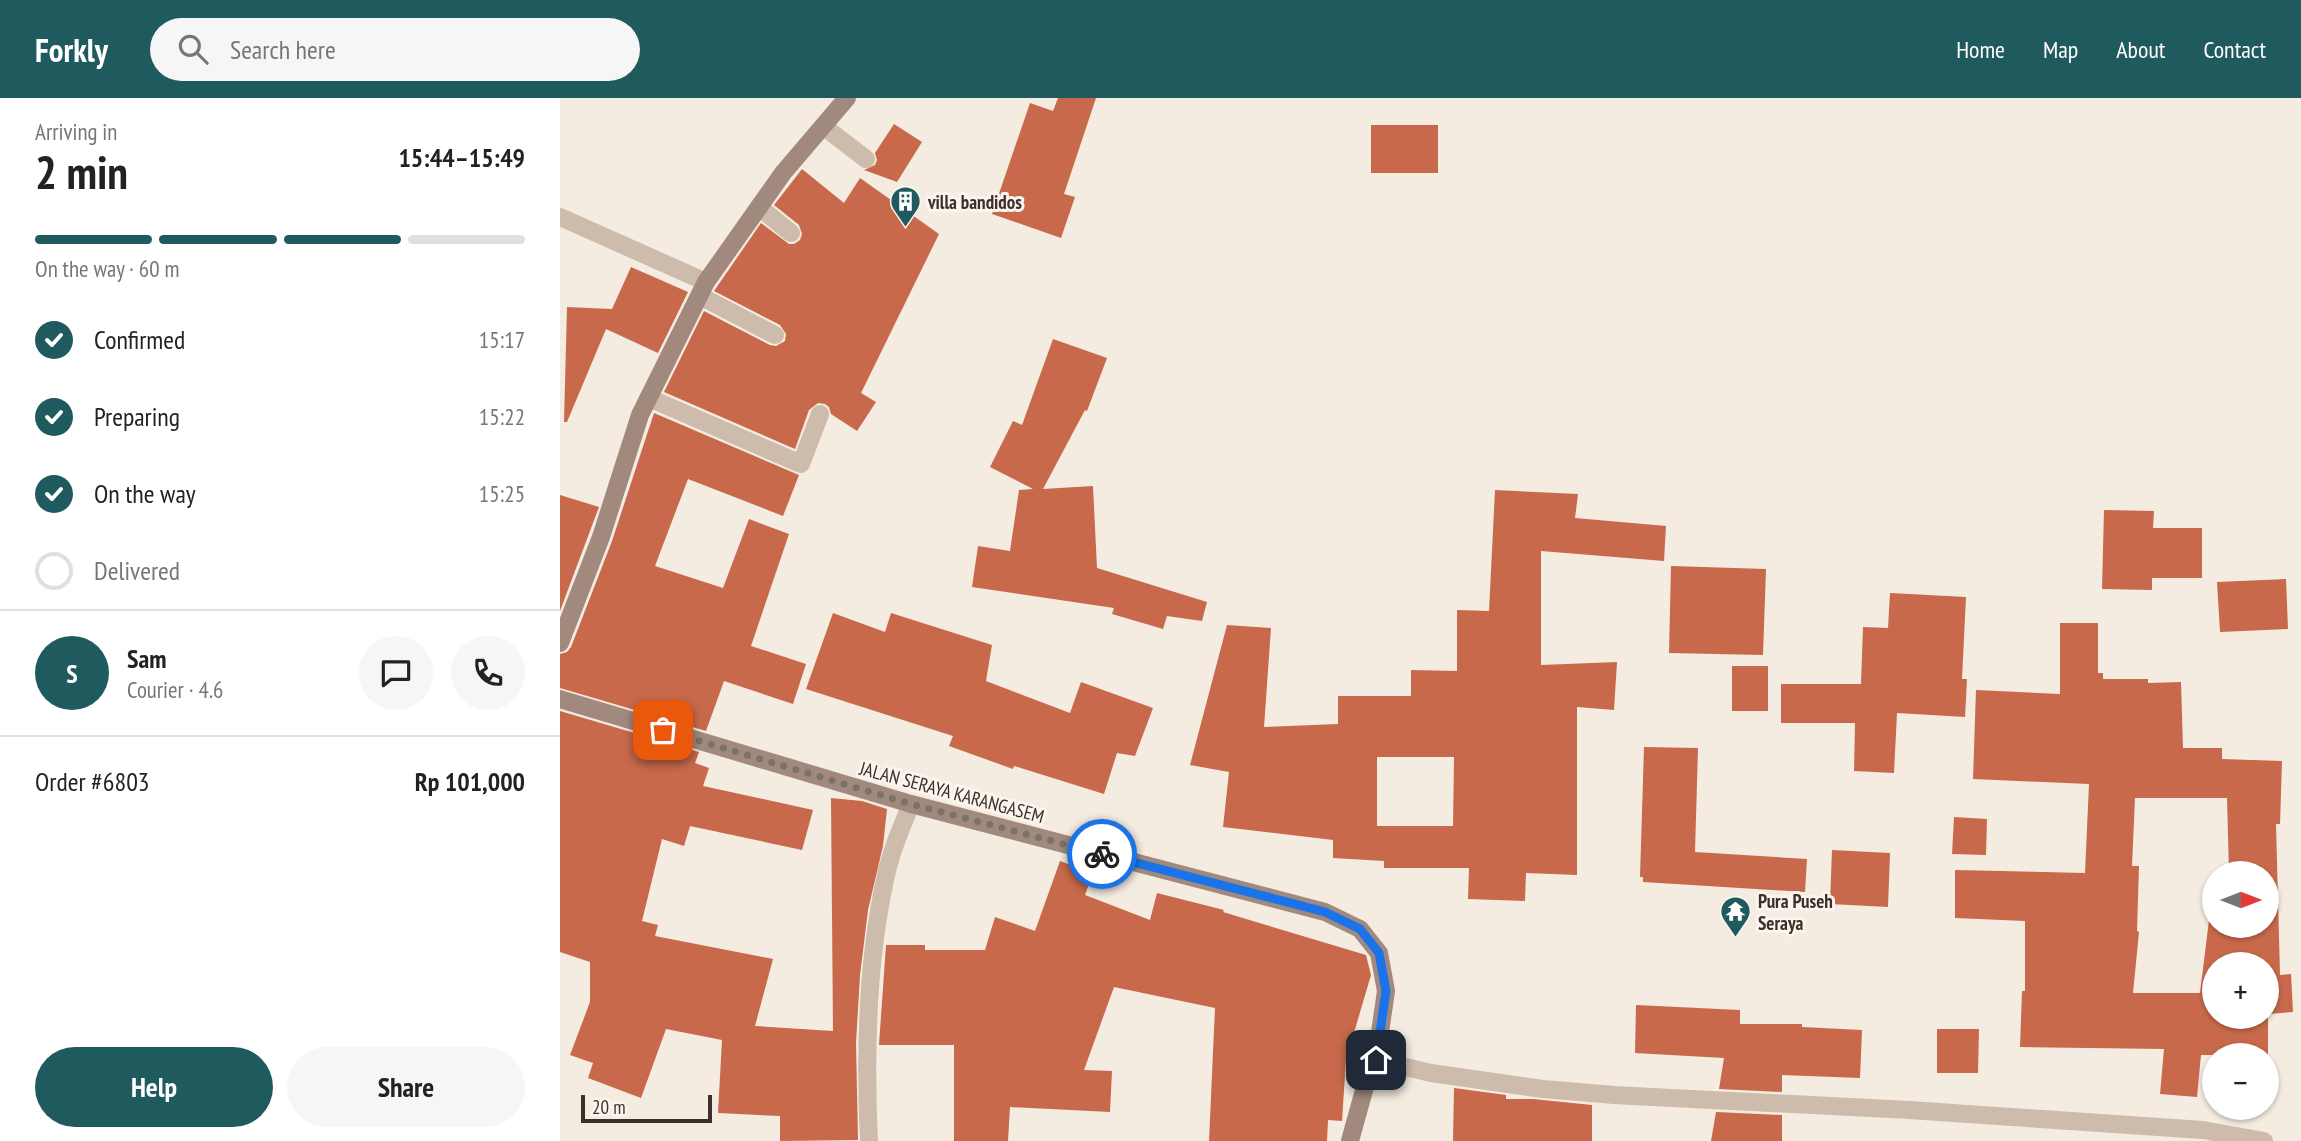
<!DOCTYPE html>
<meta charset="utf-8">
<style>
body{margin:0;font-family:"PT Sans Narrow",sans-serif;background:#f6f6f6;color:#222;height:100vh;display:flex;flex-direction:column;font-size:26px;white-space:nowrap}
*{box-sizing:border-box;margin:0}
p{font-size:23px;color:#767676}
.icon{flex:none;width:38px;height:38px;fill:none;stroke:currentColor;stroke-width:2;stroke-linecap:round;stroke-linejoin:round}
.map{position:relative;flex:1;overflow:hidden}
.sheet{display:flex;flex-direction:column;background:#fff;width:560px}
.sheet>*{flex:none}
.needle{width:46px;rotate:90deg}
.tools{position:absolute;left:1642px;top:763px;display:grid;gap:14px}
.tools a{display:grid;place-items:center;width:77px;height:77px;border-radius:50%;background:#fff;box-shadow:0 2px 5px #0004;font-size:35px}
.scale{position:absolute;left:21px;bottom:18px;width:131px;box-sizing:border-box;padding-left:7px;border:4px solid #3b302b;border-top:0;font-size:19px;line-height:24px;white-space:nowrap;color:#3b302b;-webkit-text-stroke:5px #fbf5ee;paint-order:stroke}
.pin{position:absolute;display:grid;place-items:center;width:60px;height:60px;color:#fff;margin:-30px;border-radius:14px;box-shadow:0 4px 10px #0006}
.courier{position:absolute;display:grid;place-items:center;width:70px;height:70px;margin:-35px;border:5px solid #1a73e8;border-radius:50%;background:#fff;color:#222;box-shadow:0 2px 9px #0007}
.overview em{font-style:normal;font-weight:600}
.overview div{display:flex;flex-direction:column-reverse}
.overview{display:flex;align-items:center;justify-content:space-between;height:119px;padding:0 35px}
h1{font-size:46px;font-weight:600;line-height:52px}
.bar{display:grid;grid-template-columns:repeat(4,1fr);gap:10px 7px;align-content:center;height:84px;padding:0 35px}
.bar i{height:9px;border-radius:5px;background:#e0e0e0}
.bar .current{background:#1f5a5e}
.bar p{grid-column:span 4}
.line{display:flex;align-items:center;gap:18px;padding:0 35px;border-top:2px solid #e0e0e0}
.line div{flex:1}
.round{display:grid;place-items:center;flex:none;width:74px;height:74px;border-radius:37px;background:#f6f6f6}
ol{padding:0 35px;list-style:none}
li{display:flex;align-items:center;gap:21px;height:77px}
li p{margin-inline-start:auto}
li .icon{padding:7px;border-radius:50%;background:#1f5a5e;color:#fff;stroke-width:4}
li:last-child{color:#767676}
li i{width:38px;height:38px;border:4px solid #e0e0e0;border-radius:50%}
.button{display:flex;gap:14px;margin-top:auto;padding:14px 35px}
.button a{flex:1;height:80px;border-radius:42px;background:#1f5a5e;color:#fff;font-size:28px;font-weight:600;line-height:80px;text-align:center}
.button a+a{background:#f6f6f6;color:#222}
header{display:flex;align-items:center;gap:42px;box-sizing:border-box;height:98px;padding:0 35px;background:#1f5a5e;color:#fff}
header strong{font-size:33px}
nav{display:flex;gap:38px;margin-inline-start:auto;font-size:24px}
.search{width:490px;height:63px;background:#f6f6f6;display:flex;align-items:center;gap:18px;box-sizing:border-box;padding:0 24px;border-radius:38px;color:#767676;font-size:26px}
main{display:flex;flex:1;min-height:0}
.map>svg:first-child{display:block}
</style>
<header>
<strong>Forkly</strong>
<div class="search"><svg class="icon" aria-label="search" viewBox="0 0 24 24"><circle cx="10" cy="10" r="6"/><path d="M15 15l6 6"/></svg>Search here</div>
<nav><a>Home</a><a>Map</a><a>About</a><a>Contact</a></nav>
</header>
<main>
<section class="sheet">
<div class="overview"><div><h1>2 min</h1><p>Arriving in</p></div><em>15:44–15:49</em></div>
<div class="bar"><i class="current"></i><i class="current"></i><i class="current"></i><i></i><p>On the way · 60 m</p></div>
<ol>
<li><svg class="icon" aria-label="check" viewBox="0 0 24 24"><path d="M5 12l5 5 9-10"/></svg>Confirmed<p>15:17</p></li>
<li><svg class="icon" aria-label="check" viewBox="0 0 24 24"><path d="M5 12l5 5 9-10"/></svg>Preparing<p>15:22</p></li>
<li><svg class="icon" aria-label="check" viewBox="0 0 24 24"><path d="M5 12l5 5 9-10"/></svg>On the way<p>15:25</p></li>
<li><i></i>Delivered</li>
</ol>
<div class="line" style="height:126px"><b class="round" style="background:#1f5a5e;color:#fff">S</b><div><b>Sam</b><p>Courier · 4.6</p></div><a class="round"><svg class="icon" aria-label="chat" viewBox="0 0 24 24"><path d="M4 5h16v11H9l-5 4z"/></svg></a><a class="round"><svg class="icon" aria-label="phone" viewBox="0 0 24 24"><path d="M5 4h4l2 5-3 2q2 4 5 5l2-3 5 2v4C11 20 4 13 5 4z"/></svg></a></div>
<div class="line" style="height:91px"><div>Order #6803</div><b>Rp 101,000</b></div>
<div class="button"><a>Help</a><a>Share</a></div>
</section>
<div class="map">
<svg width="1741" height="1043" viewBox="0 0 1741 1043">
<rect width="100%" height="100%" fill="#f4ebe1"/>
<path fill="#c8694b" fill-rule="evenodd" d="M 498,0 L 536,0 L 504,96 L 515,99 L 501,140 L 432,116 L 470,5 L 493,13 Z
M 334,26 L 362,44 L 337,84 L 304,72 L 315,67 L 317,62 L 315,55 Z
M 811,27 L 878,27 L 878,75 L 811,75 Z
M 242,71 L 284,105 L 300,80 L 379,136 L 301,295 L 316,304 L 297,333 L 271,316 L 269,309 L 265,306 L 258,305 L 249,312 L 235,351 L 104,294 L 144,213 L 210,247 L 216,248 L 225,243 L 226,236 L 220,227 L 154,193 L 201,125 L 229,146 L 234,146 L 240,142 L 242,136 L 239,127 L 214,107 Z
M 71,169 L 128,194 L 98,255 L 46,231 L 7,324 L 4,324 L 7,209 L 52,211 Z
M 493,241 L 547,260 L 527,313 L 525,312 L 483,391 L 533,388 L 537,470 L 647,504 L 642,523 L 607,518 L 603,531 L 552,516 L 554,510 L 412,489 L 418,448 L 450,453 L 459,392 L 473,391 L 430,369 L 453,323 L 462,327 Z
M 94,315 L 239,377 L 223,418 L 128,381 L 95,468 L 163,490 L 189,421 L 229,436 L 191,548 L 246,566 L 233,606 L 164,583 L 146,633 L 0,590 L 0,556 L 7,554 L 11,549 L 52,443 Z
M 935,392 L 1018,396 L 1015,420 L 1106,428 L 1104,463 L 981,453 L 981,567 L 1057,564 L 1054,612 L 1017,609 L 1017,777 L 966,775 L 965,803 L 908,801 L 909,770 L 824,770 L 824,763 L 773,760 L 773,742 L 663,729 L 669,674 L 630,667 L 667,527 L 711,530 L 704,629 L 778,626 L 778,598 L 851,598 L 851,572 L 897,573 L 897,512 L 929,513 ZM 817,659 L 894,659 L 893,728 L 817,728 Z
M 0,397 L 39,409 L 0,513 Z
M 1544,412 L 1594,413 L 1593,430 L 1642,430 L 1642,480 L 1592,480 L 1592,492 L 1542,491 Z
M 1111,468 L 1206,471 L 1203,557 L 1109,555 Z
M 1726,481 L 1728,531 L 1660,534 L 1657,484 Z
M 1330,495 L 1406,499 L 1402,581 L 1407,581 L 1405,619 L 1337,615 L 1334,675 L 1294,673 L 1295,625 L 1221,625 L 1221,586 L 1301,586 L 1303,529 L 1328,530 Z
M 273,515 L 325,534 L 331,515 L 432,547 L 426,583 L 510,615 L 521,584 L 593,610 L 575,658 L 557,655 L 544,696 L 454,668 L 453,671 L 389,648 L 393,638 L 246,591 Z
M 1500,525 L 1538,525 L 1538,575 L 1543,575 L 1543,581 L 1588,581 L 1588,585 L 1621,584 L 1623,650 L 1662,650 L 1662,661 L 1722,663 L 1720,726 L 1716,726 L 1720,877 L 1731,876 L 1733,914 L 1708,916 L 1708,957 L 1641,957 L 1637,999 L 1600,996 L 1604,951 L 1460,949 L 1462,893 L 1465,893 L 1465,823 L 1395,820 L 1395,772 L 1525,775 L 1529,686 L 1413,681 L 1416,592 L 1500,596 ZM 1575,700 L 1667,700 L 1669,775 L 1706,775 L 1706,828 L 1654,828 L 1654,823 L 1649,822 L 1640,895 L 1573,895 L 1579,834 L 1577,833 L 1579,768 L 1572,768 ZM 1654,866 L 1706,866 L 1706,919 L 1654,919 Z
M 1172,568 L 1208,568 L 1208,613 L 1172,613 Z
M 0,613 L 139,654 L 135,665 L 149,670 L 143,688 L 253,712 L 242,752 L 130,728 L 124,748 L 102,741 L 82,823 L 98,827 L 95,838 L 213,861 L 195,928 L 273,933 L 271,700 L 302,703 L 327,711 L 323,748 L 308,812 L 300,877 L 296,945 L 298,1042 L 220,1043 L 220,1018 L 158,1015 L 162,942 L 106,931 L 81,1000 L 28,980 L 33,965 L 10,957 L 30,904 L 30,864 L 0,854 Z
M 1084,649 L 1138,650 L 1135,754 L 1247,761 L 1245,794 L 1083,784 L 1083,779 L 1080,779 Z
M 1394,719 L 1427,721 L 1426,757 L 1392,756 Z
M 1272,752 L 1330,755 L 1328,809 L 1270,806 Z
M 500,763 L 533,775 L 525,797 L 590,822 L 597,795 L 664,812 L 663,814 L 806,857 L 811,877 L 786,962 L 782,1023 L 768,1022 L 767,1043 L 649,1043 L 655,910 L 554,889 L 524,972 L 552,973 L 550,1014 L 450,1009 L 448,1043 L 394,1043 L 394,947 L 319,947 L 326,847 L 365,847 L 365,852 L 425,852 L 435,819 L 475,833 Z
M 1076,907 L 1180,912 L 1180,926 L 1242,926 L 1242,929 L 1302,932 L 1300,980 L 1222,977 L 1222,994 L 1159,991 L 1164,960 L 1075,955 Z
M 1377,931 L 1419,931 L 1418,975 L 1377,975 Z
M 894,990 L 946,997 L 946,1001 L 973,1001 L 1032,1007 L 1032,1043 L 893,1043 Z
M 1156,1014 L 1222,1017 L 1222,1043 L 1151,1043 Z"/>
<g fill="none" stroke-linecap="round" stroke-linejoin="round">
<path stroke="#cdbbac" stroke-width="18" d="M 263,28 L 306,61
M 199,109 L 231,135
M 0,119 L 146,184
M 140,198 L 215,237
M 89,300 L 241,366 L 260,316
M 816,962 L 871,975 L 983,991 L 1054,997 L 1349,1012 L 1643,1032 L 1704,1043
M 309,1043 C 305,959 307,864 325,782 C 330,756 341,730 351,706"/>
<path stroke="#a18a7d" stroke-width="18" d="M 0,545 L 41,439 L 80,317 L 146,184 L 223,75 L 287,0
M 0,601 L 351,706 L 765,814 L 800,831 L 819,855 L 826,893 L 816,962 L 806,985 L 790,1043"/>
</g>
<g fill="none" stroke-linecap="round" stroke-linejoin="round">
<path stroke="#7c716b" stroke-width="7" stroke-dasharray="0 12.6" d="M 103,632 L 351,706 L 542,756"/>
<path stroke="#1a73e8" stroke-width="9" d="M 542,756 L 765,814 L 800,831 L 819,855 L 826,893 L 816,962"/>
</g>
<defs>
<symbol id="building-pin" viewBox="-11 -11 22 30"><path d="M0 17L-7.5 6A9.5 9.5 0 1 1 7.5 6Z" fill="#1f5a5e" stroke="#fbf5ee"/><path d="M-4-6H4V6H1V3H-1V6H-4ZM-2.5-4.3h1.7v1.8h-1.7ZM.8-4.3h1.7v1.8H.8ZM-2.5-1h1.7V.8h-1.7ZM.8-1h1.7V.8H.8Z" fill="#fff"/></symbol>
<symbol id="temple-pin" viewBox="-11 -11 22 30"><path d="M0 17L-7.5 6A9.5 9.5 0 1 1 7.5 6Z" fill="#1f5a5e" stroke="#fbf5ee"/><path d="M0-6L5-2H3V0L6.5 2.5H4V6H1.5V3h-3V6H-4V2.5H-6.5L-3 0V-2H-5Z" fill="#fff"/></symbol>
</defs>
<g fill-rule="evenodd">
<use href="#building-pin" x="328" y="86" width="35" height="47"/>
<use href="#temple-pin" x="1158" y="796" width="35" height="47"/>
</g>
<g text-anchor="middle" stroke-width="6" stroke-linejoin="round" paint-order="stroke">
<g font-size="19" font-weight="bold" fill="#3b302b" stroke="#fbf5ee" text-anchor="start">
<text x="368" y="111">villa bandidos</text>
<text x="1198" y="810">Pura Puseh<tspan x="1198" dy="22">Seraya</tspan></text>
</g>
<g font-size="19" fill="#3b302b" stroke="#fbf5ee">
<text transform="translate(392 694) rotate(15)" y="7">JALAN SERAYA KARANGASEM</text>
</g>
</g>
</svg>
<div class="tools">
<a><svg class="needle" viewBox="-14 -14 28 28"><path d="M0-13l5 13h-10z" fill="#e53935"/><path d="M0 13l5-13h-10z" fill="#767676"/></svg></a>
<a>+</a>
<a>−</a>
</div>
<div class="scale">20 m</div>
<div class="pin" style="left:103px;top:632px;background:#ea580c"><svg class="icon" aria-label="bag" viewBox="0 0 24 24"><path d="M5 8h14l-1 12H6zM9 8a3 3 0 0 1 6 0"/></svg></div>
<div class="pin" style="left:816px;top:962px;background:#1f2937"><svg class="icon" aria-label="home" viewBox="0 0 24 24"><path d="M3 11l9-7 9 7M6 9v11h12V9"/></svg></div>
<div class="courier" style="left:542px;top:756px"><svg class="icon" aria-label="bike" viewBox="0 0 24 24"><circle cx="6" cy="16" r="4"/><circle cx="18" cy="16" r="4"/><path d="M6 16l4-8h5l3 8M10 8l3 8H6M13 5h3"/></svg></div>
</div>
</main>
